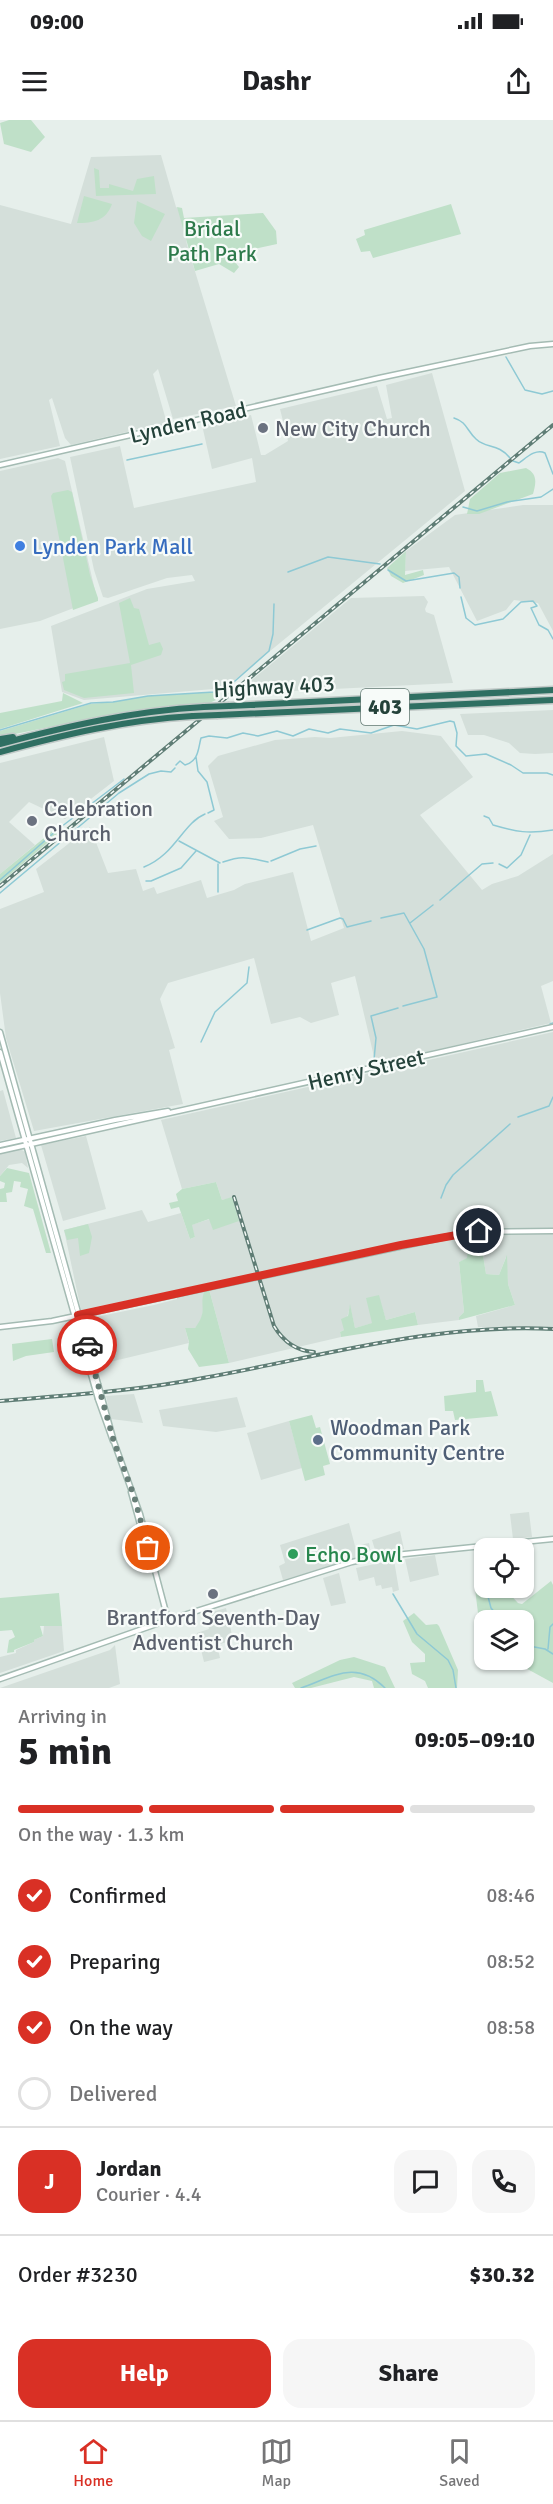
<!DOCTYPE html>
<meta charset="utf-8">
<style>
body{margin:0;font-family:Signika,sans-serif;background:#f6f6f6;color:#202124;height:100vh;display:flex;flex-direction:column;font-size:22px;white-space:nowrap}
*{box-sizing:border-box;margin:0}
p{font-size:20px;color:#757577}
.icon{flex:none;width:33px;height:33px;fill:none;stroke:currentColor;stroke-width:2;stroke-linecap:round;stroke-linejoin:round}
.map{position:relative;height:1568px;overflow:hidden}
.sheet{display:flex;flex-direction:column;background:#fff;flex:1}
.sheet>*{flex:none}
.fabs{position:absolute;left:474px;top:1418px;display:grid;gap:12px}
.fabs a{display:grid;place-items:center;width:60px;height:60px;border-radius:12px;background:#fff;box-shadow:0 2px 4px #0004;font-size:30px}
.pin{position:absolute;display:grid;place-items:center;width:51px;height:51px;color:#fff;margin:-26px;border:3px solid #fff;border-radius:50%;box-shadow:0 2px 6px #0007}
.courier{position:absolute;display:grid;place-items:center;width:60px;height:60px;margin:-30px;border:4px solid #d93025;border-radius:50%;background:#fff;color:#222;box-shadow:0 2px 8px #0007}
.head em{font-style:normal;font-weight:700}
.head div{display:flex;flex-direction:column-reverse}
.head{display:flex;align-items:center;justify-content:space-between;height:102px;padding:0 18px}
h1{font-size:39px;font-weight:700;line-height:45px}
.bar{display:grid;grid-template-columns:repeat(4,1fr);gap:9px 6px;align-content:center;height:72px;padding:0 18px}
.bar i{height:8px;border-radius:4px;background:#e0e0e0}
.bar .selected{background:#d93025}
.bar p{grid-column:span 4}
.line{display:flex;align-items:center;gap:15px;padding:0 18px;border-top:2px solid #e0e0e0}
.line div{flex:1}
.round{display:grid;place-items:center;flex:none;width:63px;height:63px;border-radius:18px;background:#f6f6f6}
ol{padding:0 18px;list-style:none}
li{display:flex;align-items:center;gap:18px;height:66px}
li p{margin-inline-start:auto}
li .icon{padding:6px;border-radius:50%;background:#d93025;color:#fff;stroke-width:4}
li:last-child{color:#757577}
li i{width:33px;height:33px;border:3px solid #e0e0e0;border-radius:50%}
.primary-button{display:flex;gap:12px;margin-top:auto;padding:12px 18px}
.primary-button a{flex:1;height:69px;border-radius:18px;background:#d93025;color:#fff;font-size:24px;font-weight:700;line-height:69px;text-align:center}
.primary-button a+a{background:#f6f6f6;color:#202124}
.status{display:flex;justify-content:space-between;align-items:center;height:42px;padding:0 30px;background:#fff;direction:ltr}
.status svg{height:16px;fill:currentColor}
header{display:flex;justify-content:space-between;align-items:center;height:78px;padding:0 18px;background:#fff;font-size:27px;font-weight:700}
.tabs{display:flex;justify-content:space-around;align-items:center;height:84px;border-top:2px solid #e0e0e0;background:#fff;font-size:16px;color:#757577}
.tabs a{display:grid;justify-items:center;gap:3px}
.tabs .selected{color:#d93025}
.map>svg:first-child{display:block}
</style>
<div class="status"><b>09:00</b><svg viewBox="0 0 49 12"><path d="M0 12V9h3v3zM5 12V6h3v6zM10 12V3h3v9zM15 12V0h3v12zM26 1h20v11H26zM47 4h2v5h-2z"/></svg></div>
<header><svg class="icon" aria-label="menu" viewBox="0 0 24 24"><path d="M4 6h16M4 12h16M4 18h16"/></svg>Dashr<svg class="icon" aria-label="share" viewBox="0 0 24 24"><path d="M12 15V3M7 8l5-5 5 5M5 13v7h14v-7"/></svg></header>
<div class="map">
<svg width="553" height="1568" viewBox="0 0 553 1568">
<rect width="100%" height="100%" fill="#e6efeb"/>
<path fill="#d4dfda" d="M 161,35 L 176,87 L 181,90 L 187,125 L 236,286 L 173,299 L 158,249 L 153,254 L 166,300 L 165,303 L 71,325 L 65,318 L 52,278 L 49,280 L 60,326 L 0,339 L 0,85 L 71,104 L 91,37 Z
M 432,253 L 465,371 L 225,568 L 84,580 L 62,572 L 51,506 L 147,469 L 195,461 L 192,455 L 167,458 L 108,478 L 103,477 L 94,450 L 70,337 L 120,326 L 134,388 L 256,362 L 252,338 L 212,349 L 202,305 L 251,295 L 261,335 L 265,335 L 288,321 L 280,289 L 377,266 L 387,299 L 392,298 L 386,265 Z
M 58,338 L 65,341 L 97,479 L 40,501 L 0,509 L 0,351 Z
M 523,385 L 553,385 L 553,511 L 538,483 L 514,480 L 506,490 L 477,501 L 449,447 L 405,451 L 406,431 L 455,395 Z
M 424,476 L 428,482 L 425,489 L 426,492 L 434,495 L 453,563 L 235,574 L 351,478 Z
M 553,590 L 553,633 L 535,634 L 520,633 L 509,623 L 484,615 L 468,615 L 460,594 Z
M 402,611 L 441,616 L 473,657 L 420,695 L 482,770 L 492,764 L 518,756 L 553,734 L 553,861 L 541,866 L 551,903 L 406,937 L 375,941 L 355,856 L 331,863 L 339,895 L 311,903 L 300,897 L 271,904 L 254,838 L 168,863 L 160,879 L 175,928 L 169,930 L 183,984 L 34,1011 L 6,918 L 0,873 L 0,789 L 44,772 L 36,749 L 90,707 L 108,753 L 136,749 L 143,771 L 154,767 L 157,774 L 201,760 L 207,778 L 234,770 L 245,764 L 293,752 L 311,821 L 344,808 L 313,705 L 261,718 L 229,719 L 214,701 L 223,697 L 208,646 L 218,636 L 275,620 L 315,617 L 330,618 Z
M 104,617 L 114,661 L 65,699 L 29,682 L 9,702 L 35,725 L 0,754 L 0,643 Z
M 553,912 L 553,1208 L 478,1207 L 476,1196 L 515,1185 L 508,1164 L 506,1137 L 499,1155 L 486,1154 L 483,1135 L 475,1124 L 472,1125 L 467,1139 L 459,1142 L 464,1192 L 459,1197 L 459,1200 L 418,1205 L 415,1192 L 386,1200 L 378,1175 L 373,1203 L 355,1208 L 350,1186 L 344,1210 L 340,1212 L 341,1217 L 229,1243 L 209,1169 L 205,1164 L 81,1190 L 64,1110 L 142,1090 L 148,1102 L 181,1093 L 190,1119 L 195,1117 L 191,1105 L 210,1099 L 213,1109 L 232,1078 L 222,1080 L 216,1062 L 182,1069 L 161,1000 Z
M 3,970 L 16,1018 L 0,1021 L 0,971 Z
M 86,1016 L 106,1089 L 63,1101 L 41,1025 Z
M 20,1029 L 25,1032 L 28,1048 L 22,1043 L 9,1045 L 0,1056 L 0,1033 Z
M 205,1170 L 202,1200 L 195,1208 L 185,1208 L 189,1223 L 97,1245 L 86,1199 L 154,1185 L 177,1179 L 177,1176 Z
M 134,1274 L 143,1303 L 111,1299 L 106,1276 Z
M 237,1277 L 246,1307 L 216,1312 L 163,1306 L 159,1290 Z
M 289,1301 L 302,1348 L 261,1360 L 247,1313 Z
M 529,1392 L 532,1417 L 513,1419 L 510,1394 Z
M 349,1403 L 355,1426 L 369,1423 L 371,1434 L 283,1460 L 279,1446 L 285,1443 L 280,1425 Z
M 400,1411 L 404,1429 L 376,1433 L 372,1420 Z
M 435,1435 L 439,1455 L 410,1462 L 405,1439 Z
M 394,1440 L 399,1470 L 393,1472 L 392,1467 L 382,1469 L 381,1465 L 376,1466 L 374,1457 L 359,1461 L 356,1448 Z
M 339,1453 L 346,1483 L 331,1486 L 323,1458 Z
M 226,1488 L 233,1520 L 217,1525 L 220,1538 L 204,1542 L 197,1513 L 209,1509 L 205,1494 Z
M 44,1506 L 62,1506 L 64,1531 L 0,1553 L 0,1537 L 16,1533 L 16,1530 L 34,1522 L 34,1520 L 43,1516 Z
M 115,1525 L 120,1564 L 109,1568 L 0,1568 L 110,1530 Z"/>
<path fill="#bfe0c8" d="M 9,0 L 31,0 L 45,17 L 31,32 L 4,24 L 0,3 Z
M 94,48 L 99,50 L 100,68 L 109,68 L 109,64 L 133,71 L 137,59 L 154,56 L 156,74 L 96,76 Z
M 84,76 L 112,84 C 106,101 93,103 77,103 Z
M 137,81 L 165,94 L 151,121 L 142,116 L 134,103 Z
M 451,84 L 461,114 L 373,138 L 370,131 L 361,132 L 356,119 L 365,115 L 364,110 Z
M 177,87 L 182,88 L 184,98 L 263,93 L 276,111 L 277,124 L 236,133 L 231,137 L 239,147 L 234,153 L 219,144 L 195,151 Z
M 526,348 C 538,354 536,363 533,374 L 479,394 L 467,394 L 470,379 L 500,353 Z
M 68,370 L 72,372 L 90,455 L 98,478 L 98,481 L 73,490 L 51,376 L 53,373 Z
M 406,431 L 405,455 L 423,450 L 424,455 L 403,463 L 391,456 L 387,448 Z
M 130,478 L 134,488 L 139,489 L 149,525 L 160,522 L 163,529 L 161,535 L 131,545 L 134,573 L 84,578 L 64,570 L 62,562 L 65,561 L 65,554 L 130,543 L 119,483 Z
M 214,572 L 216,580 L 205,585 L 124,592 L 0,617 L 0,611 L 90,584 L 113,582 L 148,576 Z
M 63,573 L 83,583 L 0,609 L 0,593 L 62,581 Z
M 55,709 L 59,713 L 0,763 L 0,754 Z
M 7,1048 L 29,1053 L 51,1133 L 46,1133 L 33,1089 L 24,1086 L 28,1069 L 20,1067 L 21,1062 L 14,1061 L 12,1072 L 6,1073 L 7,1082 L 0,1082 L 0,1069 L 4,1068 L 5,1063 L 0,1061 L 0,1056 Z
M 216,1062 L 222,1080 L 232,1077 L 239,1101 L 213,1110 L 209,1099 L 192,1105 L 195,1117 L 190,1119 L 179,1087 L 171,1089 L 169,1083 L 178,1081 L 176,1074 L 182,1069 Z
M 88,1104 L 92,1117 L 89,1133 L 80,1136 L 78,1118 L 67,1120 L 64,1110 Z
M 476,1124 L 483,1135 L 486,1154 L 499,1155 L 507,1135 L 508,1164 L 515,1185 L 459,1200 L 459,1197 L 464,1192 L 459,1142 L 467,1138 L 468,1129 Z
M 209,1169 L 229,1243 L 199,1247 L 188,1229 L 189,1222 L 185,1208 L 195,1208 C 209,1190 198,1185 205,1170 Z
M 379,1175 L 386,1200 L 415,1192 L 418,1205 L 341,1217 L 340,1212 L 344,1210 L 341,1199 L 348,1196 L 350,1184 L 355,1208 L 372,1203 L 366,1178 Z
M 52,1219 L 54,1232 L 26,1236 L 13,1241 L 12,1224 Z
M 476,1260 L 483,1260 L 485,1272 L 491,1271 L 498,1296 L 455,1300 L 453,1291 L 445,1291 L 444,1276 L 476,1272 Z
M 312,1295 L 316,1308 L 320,1307 L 330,1344 L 323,1346 L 325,1355 L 305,1361 L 289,1301 Z
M 551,1461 L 553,1465 L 553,1563 L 509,1539 L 524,1539 L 524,1500 L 484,1500 L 484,1511 L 479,1501 L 475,1469 L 484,1464 L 484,1467 L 503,1467 L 518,1483 L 522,1484 Z
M 59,1473 L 62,1506 L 40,1506 L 43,1516 L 34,1520 L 34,1522 L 14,1530 L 14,1532 L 7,1533 L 9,1520 L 15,1517 L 12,1510 L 0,1511 L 0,1478 Z
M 414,1493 L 426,1505 L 437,1504 L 439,1506 L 458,1550 L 457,1568 L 428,1568 L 425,1561 L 412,1554 L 410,1543 L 425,1542 L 425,1534 L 412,1522 L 403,1501 Z
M 354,1537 L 385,1547 L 395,1568 L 374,1568 L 372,1561 L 354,1557 L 311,1568 L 295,1568 L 292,1563 L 340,1540 Z"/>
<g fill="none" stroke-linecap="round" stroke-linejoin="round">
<path stroke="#8ec9d4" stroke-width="1.5" d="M 506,237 L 525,270 L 542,274 L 553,271
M 454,298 C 467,302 467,311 476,319 C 486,329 498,323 510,338
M 127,340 L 202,324
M 513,341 L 519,343 C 526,338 536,328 545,333 L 553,354
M 463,387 L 477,391 L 507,382 L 541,377 L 553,369
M 388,450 L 406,461 L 454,453 L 459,457 L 460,468
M 288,452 L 328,437 L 380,444
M 461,477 L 466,498 L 475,505 L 503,499 L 521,482 L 533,481 L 537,486 L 531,488 L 539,505 L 548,510 L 553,519
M 0,610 L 91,583 L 113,582 L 148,576 L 214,572 L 227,568 L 269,531 L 273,514 L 274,484
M 196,637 L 198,651 L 207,662 L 214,690 L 208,693
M 176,645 L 180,641 L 185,645 C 199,641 198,629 201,618 L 209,616 L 227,618 L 243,613 L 258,616 L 277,611 L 293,616 L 309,609 L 328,613 L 340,609 L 371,613 L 394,605 L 417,609 L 450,601 L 454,602 L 457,613 L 456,626 L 466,636 L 486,634 L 511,645 L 523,653 L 547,653 L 553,655
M 484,696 L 489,698 L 493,705 C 517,712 528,714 553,710
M 179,721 L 220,743
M 271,741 L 300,729 L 316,726
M 223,742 C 244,735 248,738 268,742
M 499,744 L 507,748 L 521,735 L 530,715
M 144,747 C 175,735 183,703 205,694
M 0,760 L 57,710 L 124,659
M 146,761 L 151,761 L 181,748 L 196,731
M 218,772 L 218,744
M 0,773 L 119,673 L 149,654 L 161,651 L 171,652 L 175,648
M 440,780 L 482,744 L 493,743
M 381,798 L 404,793 L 424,829 L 437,877 L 403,886
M 410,803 L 433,785
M 307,810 L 340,798 L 343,799 L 347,807 L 371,801
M 550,904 L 553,903
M 201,922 L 215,892 L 247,863 L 249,847
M 374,940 L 376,918 L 371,896 L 398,888
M 518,997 L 549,986 L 553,977
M 441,1078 L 446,1065 L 453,1055 L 510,1004
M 486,1469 L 491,1488 L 501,1500
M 393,1474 L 417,1514 L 448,1540 L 453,1550 L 456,1568
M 524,1525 L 545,1529 L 553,1534
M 548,1529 L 550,1507 L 553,1504
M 301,1568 C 333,1557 356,1539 385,1568"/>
<defs>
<path id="secondary" d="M 0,345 L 379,258 L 530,226 L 553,224
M 0,912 L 98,1264
M 0,932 L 94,1265
M 0,1025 L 115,1000 L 168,991
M 0,1031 L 553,907
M 0,1207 L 52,1201 L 469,1112 L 553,1111
M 102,1278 L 114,1322 L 140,1394 L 168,1500
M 98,1279 L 113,1321
M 131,1372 L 146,1426
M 0,1559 L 168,1500 L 352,1442 L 375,1437 L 553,1419"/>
<path id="motorway" d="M 229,586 L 553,570
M 218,595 L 553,580
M 0,619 L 13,617
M 0,624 C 68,606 133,591 204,587
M 0,632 C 66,614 125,600 193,596"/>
</defs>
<use href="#secondary" stroke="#a4bbb3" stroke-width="7"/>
<use href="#motorway" stroke="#c2cac8" stroke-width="9"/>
<use href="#secondary" stroke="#fff" stroke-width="4"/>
<use href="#motorway" stroke="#2f6f62" stroke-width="6"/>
<defs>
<path id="rail" d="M 0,766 L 553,305
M 234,1077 L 274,1206 C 283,1221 296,1231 314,1232
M 0,1281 C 68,1275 136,1271 203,1258 C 320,1237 433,1203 553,1209"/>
</defs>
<use href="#rail" stroke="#5f7d75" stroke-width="4"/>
<use href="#rail" stroke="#f7fbf9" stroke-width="1.5" stroke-dasharray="4.5" stroke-linecap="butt"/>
<defs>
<path id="secondary-bridge" d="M 98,1264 L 102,1278
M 94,1265 L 98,1279"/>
<path id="motorway-bridge" d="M 204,587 L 229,586
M 193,596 L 218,595"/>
</defs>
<use href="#secondary-bridge" stroke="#a4bbb3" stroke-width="7" stroke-linecap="butt"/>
<use href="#motorway-bridge" stroke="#c2cac8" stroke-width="9" stroke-linecap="butt"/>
<use href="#secondary-bridge" stroke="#fff" stroke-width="4"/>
<use href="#motorway-bridge" stroke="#2f6f62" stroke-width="6"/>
</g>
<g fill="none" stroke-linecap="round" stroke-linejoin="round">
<path stroke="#687f78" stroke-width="6" stroke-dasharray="0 10.8" d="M 87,1225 L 114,1322 L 134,1376 L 148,1428"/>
<path stroke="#d93025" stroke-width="8" d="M 87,1225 L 78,1195 L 401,1125 L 479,1111"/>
</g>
<g fill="#6b7280" stroke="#f7fbf9" stroke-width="2">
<circle cx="263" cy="308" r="6"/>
<circle cx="32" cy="701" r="6"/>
<circle cx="213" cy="1474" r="6"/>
</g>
<circle fill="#3f7fe0" stroke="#f7fbf9" stroke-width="2" cx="20" cy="426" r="6"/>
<circle fill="#5c6f8a" stroke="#f7fbf9" stroke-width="2" cx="318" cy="1320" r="6"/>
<circle fill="#2e9e5b" stroke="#f7fbf9" stroke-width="2" cx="293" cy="1434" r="6"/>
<g text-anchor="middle" stroke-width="4.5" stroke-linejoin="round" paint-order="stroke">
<rect fill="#f7fbf9" stroke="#637a73" stroke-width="1.5" x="361" y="569" width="48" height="36" rx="4.5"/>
<g font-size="21" font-weight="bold" fill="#24423a">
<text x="385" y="594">403</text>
</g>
<g font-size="22" fill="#2d7a4b" stroke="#f7fbf9">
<text x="212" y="116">Bridal<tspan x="212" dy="25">Path Park</tspan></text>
</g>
<g font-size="22" fill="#24423a" stroke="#f7fbf9">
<text transform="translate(188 302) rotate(-13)" y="8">Lynden Road</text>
<text transform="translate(274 566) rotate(-3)" y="8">Highway 403</text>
<text transform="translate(366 949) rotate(-13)" y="8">Henry Street</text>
</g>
<g font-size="22" fill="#5b616d" stroke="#f7fbf9" text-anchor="start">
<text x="275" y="316">New City Church</text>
<text x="44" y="696">Celebration<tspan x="44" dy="25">Church</tspan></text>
<text x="213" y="1505" text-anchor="middle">Brantford Seventh-Day<tspan x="213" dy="25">Adventist Church</tspan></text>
</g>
<g font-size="22" fill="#366cbe" stroke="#f7fbf9" text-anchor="start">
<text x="32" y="434">Lynden Park Mall</text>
</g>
<g font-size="22" fill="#4e5e75" stroke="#f7fbf9" text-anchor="start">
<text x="330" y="1315">Woodman Park<tspan x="330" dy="25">Community Centre</tspan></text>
</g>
<g font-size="22" fill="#27864d" stroke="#f7fbf9" text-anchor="start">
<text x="305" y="1442">Echo Bowl</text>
</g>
</g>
</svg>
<div class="fabs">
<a><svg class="icon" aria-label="locate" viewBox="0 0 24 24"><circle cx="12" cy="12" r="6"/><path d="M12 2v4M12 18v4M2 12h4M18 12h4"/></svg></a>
<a><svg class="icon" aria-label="layers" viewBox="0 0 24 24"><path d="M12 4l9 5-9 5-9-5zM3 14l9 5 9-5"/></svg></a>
</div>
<div class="pin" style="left:148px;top:1428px;background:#ea580c"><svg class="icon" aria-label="bag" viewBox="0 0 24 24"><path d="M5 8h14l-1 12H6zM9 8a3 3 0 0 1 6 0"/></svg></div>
<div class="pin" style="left:479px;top:1111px;background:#1f2937"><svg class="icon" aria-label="home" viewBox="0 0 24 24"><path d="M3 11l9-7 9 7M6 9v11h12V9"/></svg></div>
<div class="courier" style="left:87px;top:1225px"><svg class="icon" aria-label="car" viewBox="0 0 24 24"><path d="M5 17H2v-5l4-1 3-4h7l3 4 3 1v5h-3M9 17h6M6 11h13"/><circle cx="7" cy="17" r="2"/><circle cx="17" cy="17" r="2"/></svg></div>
</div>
<section class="sheet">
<div class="head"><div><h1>5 min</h1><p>Arriving in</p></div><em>09:05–09:10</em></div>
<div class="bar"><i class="selected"></i><i class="selected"></i><i class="selected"></i><i></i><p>On the way · 1.3 km</p></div>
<ol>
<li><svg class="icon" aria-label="check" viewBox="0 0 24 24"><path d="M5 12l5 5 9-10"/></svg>Confirmed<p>08:46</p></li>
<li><svg class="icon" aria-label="check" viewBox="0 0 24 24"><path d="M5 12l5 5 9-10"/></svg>Preparing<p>08:52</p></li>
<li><svg class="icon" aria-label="check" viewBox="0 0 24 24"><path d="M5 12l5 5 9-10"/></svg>On the way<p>08:58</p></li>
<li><i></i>Delivered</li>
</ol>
<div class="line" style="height:108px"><b class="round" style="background:#d93025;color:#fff">J</b><div><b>Jordan</b><p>Courier · 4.4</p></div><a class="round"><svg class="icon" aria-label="chat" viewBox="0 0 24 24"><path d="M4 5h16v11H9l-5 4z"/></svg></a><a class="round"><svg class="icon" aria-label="phone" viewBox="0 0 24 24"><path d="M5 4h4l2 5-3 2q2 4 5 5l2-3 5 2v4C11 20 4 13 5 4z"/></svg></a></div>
<div class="line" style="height:78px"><div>Order #3230</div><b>$30.32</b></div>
<div class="primary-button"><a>Help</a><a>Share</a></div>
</section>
<nav class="tabs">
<a class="selected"><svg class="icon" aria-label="home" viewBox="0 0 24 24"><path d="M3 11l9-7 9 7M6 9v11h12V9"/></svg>Home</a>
<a><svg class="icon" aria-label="map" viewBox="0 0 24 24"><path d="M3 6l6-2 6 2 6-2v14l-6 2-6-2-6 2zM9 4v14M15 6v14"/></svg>Map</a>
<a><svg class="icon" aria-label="saved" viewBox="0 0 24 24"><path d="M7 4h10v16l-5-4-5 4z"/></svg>Saved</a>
</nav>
